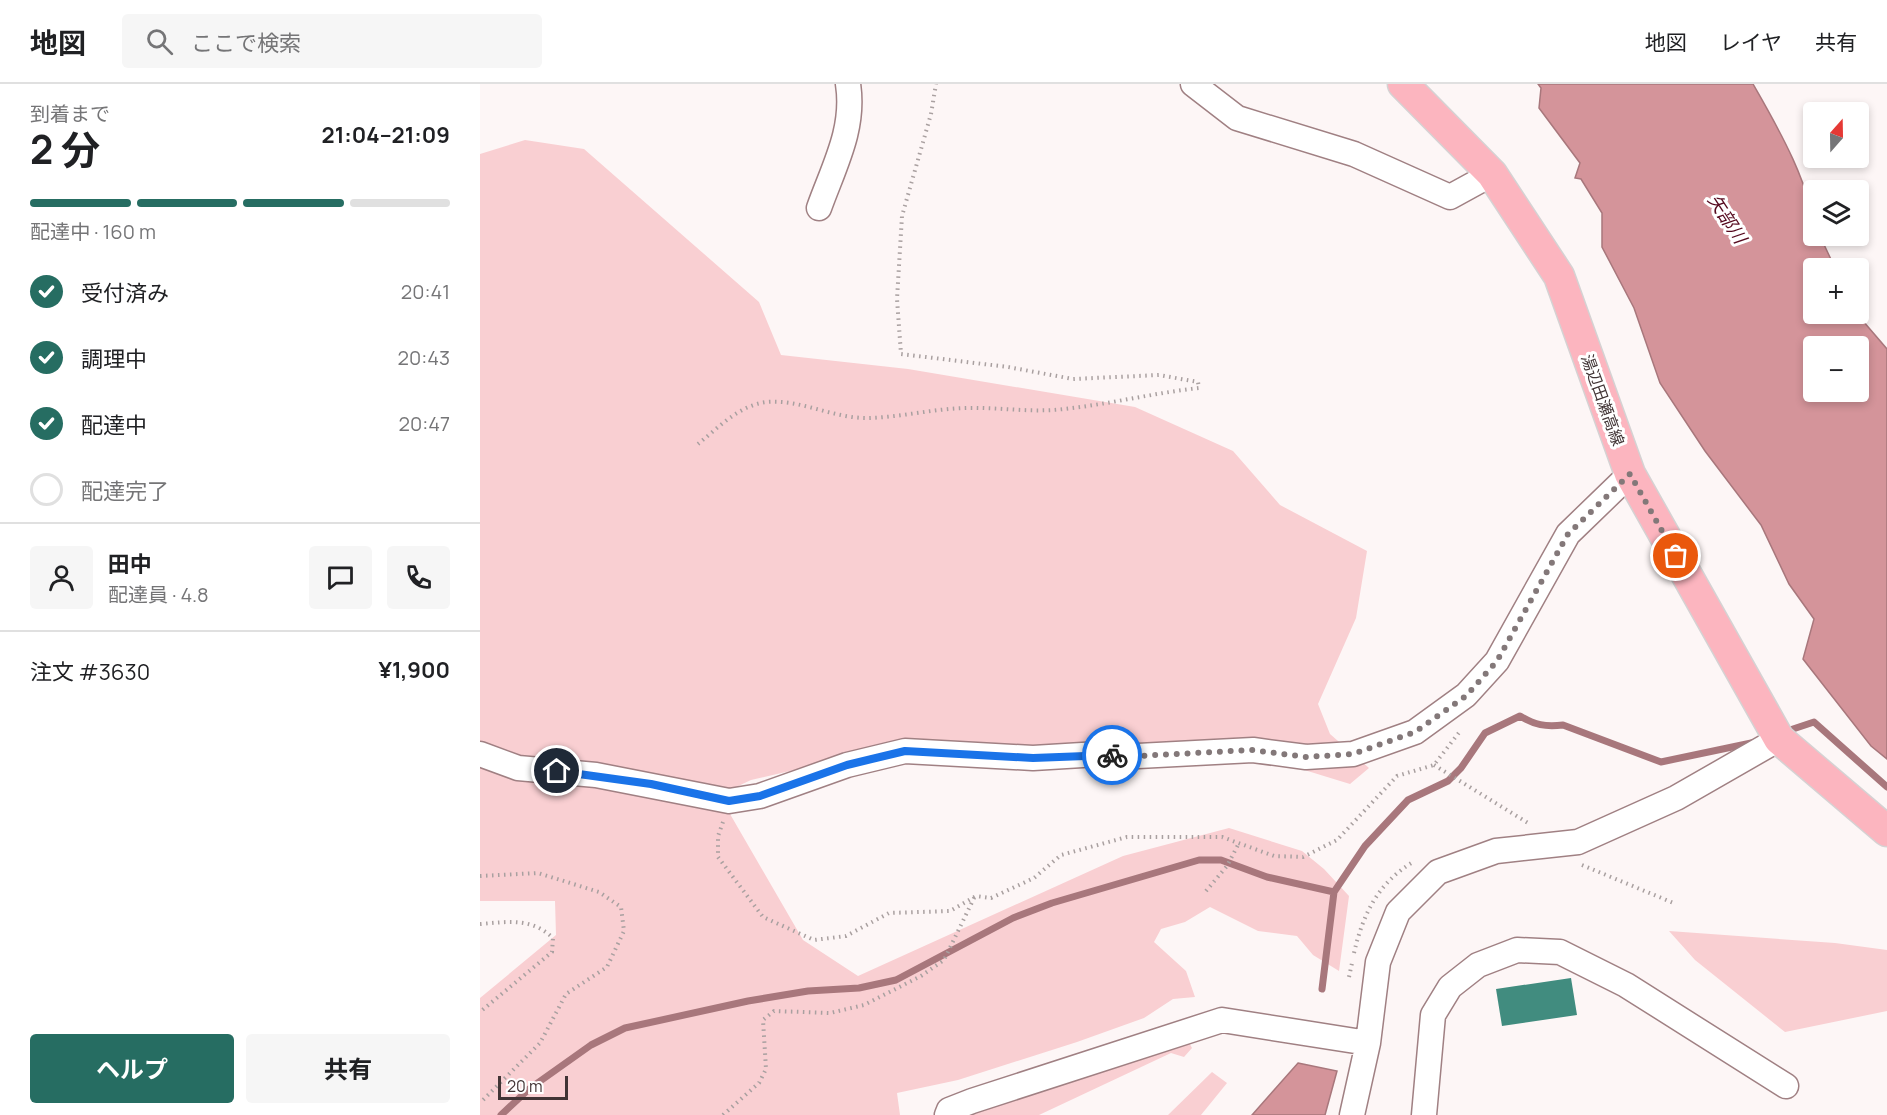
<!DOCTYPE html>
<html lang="ja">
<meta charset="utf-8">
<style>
body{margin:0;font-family:Manrope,"Noto Sans JP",sans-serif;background:#f6f6f6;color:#202124;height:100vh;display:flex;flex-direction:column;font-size:22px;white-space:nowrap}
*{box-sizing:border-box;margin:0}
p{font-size:20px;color:#757577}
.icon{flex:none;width:33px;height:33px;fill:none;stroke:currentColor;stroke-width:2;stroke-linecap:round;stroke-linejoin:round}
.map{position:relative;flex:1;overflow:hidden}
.drawer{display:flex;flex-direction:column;background:#fff;width:480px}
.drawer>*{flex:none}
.needle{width:39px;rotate:20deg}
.controls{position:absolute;left:1323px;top:18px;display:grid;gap:12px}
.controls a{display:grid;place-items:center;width:66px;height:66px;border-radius:6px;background:#fff;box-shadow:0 3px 9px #0003;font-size:30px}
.scale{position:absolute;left:18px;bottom:15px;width:70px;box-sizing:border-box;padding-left:6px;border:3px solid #413435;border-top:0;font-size:16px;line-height:21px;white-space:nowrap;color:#413435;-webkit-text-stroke:4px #fff;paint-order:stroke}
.pin{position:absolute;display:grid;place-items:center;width:51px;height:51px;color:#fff;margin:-26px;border:3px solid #fff;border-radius:50%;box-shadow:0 2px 6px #0007}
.courier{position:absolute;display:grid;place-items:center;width:60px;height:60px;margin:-30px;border:4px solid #1a73e8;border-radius:50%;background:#fff;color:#222;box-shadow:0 2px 8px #0007}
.summary em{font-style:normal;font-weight:700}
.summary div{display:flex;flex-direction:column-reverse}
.summary{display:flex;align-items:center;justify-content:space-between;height:102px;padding:0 30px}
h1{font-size:39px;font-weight:700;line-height:45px}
.bar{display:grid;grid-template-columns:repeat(4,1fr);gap:9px 6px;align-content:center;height:72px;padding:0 30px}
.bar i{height:8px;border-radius:4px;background:#e0e0e0}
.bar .active{background:#266d62}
.bar p{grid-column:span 4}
.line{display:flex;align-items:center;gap:15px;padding:0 30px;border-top:2px solid #e0e0e0}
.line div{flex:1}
.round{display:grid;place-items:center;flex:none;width:63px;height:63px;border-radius:6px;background:#f6f6f6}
ol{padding:0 30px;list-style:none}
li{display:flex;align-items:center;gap:18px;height:66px}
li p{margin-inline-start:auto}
li .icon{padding:6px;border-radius:50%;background:#266d62;color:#fff;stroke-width:4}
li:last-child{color:#757577}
li i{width:33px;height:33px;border:3px solid #e0e0e0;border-radius:50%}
.cta{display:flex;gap:12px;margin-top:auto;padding:12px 30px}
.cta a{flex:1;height:69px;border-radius:6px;background:#266d62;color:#fff;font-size:24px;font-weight:700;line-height:69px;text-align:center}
.cta a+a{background:#f6f6f6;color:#202124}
header{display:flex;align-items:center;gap:36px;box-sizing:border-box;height:84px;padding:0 30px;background:#fff;border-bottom:2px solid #e0e0e0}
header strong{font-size:28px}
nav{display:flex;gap:33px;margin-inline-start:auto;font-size:21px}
.search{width:420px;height:54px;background:#f6f6f6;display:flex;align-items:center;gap:15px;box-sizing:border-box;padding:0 21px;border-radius:6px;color:#757577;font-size:22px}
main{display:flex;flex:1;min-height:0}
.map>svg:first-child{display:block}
</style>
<header>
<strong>地図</strong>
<div class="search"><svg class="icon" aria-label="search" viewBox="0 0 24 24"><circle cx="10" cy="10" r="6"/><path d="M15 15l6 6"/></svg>ここで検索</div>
<nav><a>地図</a><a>レイヤ</a><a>共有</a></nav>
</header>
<main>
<section class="drawer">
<div class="summary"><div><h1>2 分</h1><p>到着まで</p></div><em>21:04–21:09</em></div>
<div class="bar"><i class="active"></i><i class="active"></i><i class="active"></i><i></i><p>配達中 · 160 m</p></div>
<ol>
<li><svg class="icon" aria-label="check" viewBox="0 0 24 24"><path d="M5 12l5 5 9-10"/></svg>受付済み<p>20:41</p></li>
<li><svg class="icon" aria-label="check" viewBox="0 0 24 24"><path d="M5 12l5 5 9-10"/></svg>調理中<p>20:43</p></li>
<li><svg class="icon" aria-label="check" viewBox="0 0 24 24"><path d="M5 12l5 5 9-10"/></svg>配達中<p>20:47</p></li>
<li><i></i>配達完了</li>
</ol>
<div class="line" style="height:108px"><a class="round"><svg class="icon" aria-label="person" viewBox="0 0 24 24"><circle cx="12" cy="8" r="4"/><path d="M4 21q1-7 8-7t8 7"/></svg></a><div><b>田中</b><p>配達員 · 4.8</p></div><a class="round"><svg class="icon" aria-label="chat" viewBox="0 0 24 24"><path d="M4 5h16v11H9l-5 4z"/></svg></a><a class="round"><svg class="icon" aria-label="phone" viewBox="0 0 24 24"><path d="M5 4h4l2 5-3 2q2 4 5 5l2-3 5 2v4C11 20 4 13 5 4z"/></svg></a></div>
<div class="line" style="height:78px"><div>注文 #3630</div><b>¥1,900</b></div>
<div class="cta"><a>ヘルプ</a><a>共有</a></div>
</section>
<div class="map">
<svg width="1407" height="1031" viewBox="0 0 1407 1031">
<rect width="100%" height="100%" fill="#fdf6f6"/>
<path fill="#f9cfd2" d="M 45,56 L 104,65 L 279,218 L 301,271 L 428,285 L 655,323 L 753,367 L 800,421 L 887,467 L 876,534 L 838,620 L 850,650 L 889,684 L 870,700 L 795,677 L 755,655 L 631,677 L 375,672 L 271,696 L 239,711 L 323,856 L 378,892 L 643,772 L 749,744 L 822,767 L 844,785 L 869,812 L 859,887 L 833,871 L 817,852 L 778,847 L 730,823 L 705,838 L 681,845 L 674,858 L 706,887 L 715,913 L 693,915 L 664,934 L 597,958 L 478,996 L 417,1009 L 420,1031 L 0,1031 L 0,914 L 76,851 L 75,817 L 0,817 L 0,70 Z
M 1189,847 L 1355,859 L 1407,866 L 1407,927 L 1305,948 L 1215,876 Z
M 706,953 L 712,964 L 704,973 L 691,969 L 559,1031 L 487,1031 Z
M 732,988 L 747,999 L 721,1031 L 688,1031 Z"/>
<path fill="#d4949a" stroke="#a8777c" stroke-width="1.5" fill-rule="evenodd" d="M 1058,0 L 1273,0 C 1296,40 1334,105 1334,152 L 1340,152 L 1355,184 L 1334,184 L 1334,230 L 1377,230 L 1407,265 L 1407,675 L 1391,662 L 1323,575 L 1334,535 L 1309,500 L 1281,441 L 1225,367 L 1180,299 L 1154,224 L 1122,163 L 1122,129 L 1101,95 L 1095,94 L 1100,79 L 1059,24 L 1061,4 ZM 1334,262 L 1378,262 L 1378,308 L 1334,308 Z
M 818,979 L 857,987 L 845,1031 L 772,1031 Z"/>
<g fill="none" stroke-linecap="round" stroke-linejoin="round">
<path stroke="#a8777c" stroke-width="7" d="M 1304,648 L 1334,638 L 1407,703
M 842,905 L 854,808
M 21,1031 L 49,1005 L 111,961 L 145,944 L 268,917 L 328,907 L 379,904 L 416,896 L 533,834 L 572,819 L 719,776 L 741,776 L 787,793 L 854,808 L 885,762 L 928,716 L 968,697 L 981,684 L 1005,649 L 1040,632 C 1055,641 1065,643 1083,641 L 1181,678 L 1276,658"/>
</g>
<path fill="#418c7f" d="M 1091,894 L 1097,931 L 1022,942 L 1016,905 Z"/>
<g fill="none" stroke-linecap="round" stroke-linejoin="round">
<defs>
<path id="minor" d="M 713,0 L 757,34 L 874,70 L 970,113 L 1012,90
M 339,124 C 354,82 375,45 368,0
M 0,670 L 38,684 L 116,691 L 249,717 L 280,712 L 367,681 L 425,667 L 553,674 L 619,670 L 658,672 L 773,666 L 826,673 L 873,670 L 935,648 L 986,611 L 1017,577 L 1088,450 L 1150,390
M 467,1031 L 469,1026 L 492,1017 L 742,936 L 888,959
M 872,1031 L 888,959 L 898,878 L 918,828 L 958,788 L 1016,767 L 1098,758 L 1196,714 L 1299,655
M 944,1031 L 953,931 L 970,903 L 998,881 L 1037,866 L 1080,868 L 1146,901 L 1306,1002"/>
<path id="major" d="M 923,0 L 1012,90 L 1079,192 L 1150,390 L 1299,655 L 1407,747"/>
</defs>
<use href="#minor" stroke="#a08083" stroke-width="27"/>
<use href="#major" stroke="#d5d2d3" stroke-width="33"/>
<path stroke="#a9a0a0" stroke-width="4" stroke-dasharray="1.5 4.5" stroke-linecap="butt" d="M 218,360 C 238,344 259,321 287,318 C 321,315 354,335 389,334 C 421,333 453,325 484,324 C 518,323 551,329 584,325 C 630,320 674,309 719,304 L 718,298 L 679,291 L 593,295 L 528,283 L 421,270 L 417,215 L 422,132 L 451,30 L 456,0
M 954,681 L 1048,739
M 243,738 L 238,752 L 238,773 L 283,833 L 334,856 L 366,852 L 409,829 L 470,827 L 496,812 L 511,814 L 554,794 L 581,771 L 647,753 L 742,753 L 794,772 L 823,773 L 857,756 L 917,692 L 954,681 L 981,646
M 1102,781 L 1196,820
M 0,792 L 58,789 L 119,808 L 141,823 L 144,847 L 127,883 L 86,910 L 60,959 L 0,1019
M 726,807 L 747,782 L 759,759
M 0,840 C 27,838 51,833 73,854 L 72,868 L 0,928
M 874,869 C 883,830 898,799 933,778
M 869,893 L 872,879
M 243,1031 L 279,999 L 286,985 L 283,936 L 294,927 L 350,929 L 384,921 L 441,892 L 464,876 L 495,812"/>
<use href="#minor" stroke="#fff" stroke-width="24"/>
<use href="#major" stroke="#fcb5bf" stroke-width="30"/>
</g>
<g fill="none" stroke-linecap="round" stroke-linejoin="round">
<path stroke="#837879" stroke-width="6" stroke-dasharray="0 10.8" d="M 632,671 L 658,672 L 772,666 L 826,673 L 873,670 L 935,648 L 986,612 L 1017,577 L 1088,450 L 1150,390 L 1196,472"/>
<path stroke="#1a73e8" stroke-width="8" d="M 77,687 L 171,700 L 249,717 L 280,712 L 367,681 L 425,667 L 553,674 L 632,671"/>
</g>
<g text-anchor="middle" stroke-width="6" stroke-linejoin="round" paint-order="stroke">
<g font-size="16" fill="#413435" stroke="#fff">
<text transform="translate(1123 316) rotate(70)" y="6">湯辺田瀬高線</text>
</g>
<g font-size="18" font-style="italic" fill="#55081d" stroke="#fff">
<text transform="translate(1247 135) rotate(57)" y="6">矢部川</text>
</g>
</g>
</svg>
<div class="controls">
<a><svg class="needle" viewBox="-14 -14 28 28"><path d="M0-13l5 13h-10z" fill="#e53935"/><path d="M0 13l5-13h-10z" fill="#757577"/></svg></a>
<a><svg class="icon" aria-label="layers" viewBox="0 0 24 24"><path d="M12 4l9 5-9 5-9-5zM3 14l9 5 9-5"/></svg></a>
<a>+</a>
<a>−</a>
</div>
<div class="scale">20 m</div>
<div class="pin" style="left:1196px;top:472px;background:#ea580c"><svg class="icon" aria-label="bag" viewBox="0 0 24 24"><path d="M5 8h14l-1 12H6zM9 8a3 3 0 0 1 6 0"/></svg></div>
<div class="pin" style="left:77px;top:687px;background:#1f2937"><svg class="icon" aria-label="home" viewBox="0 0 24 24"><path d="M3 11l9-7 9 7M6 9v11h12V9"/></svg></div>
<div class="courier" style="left:632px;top:671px"><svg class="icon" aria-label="bike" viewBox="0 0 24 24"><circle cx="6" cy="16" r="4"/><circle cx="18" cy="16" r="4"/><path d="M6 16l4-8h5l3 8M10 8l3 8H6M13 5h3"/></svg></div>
</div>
</main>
